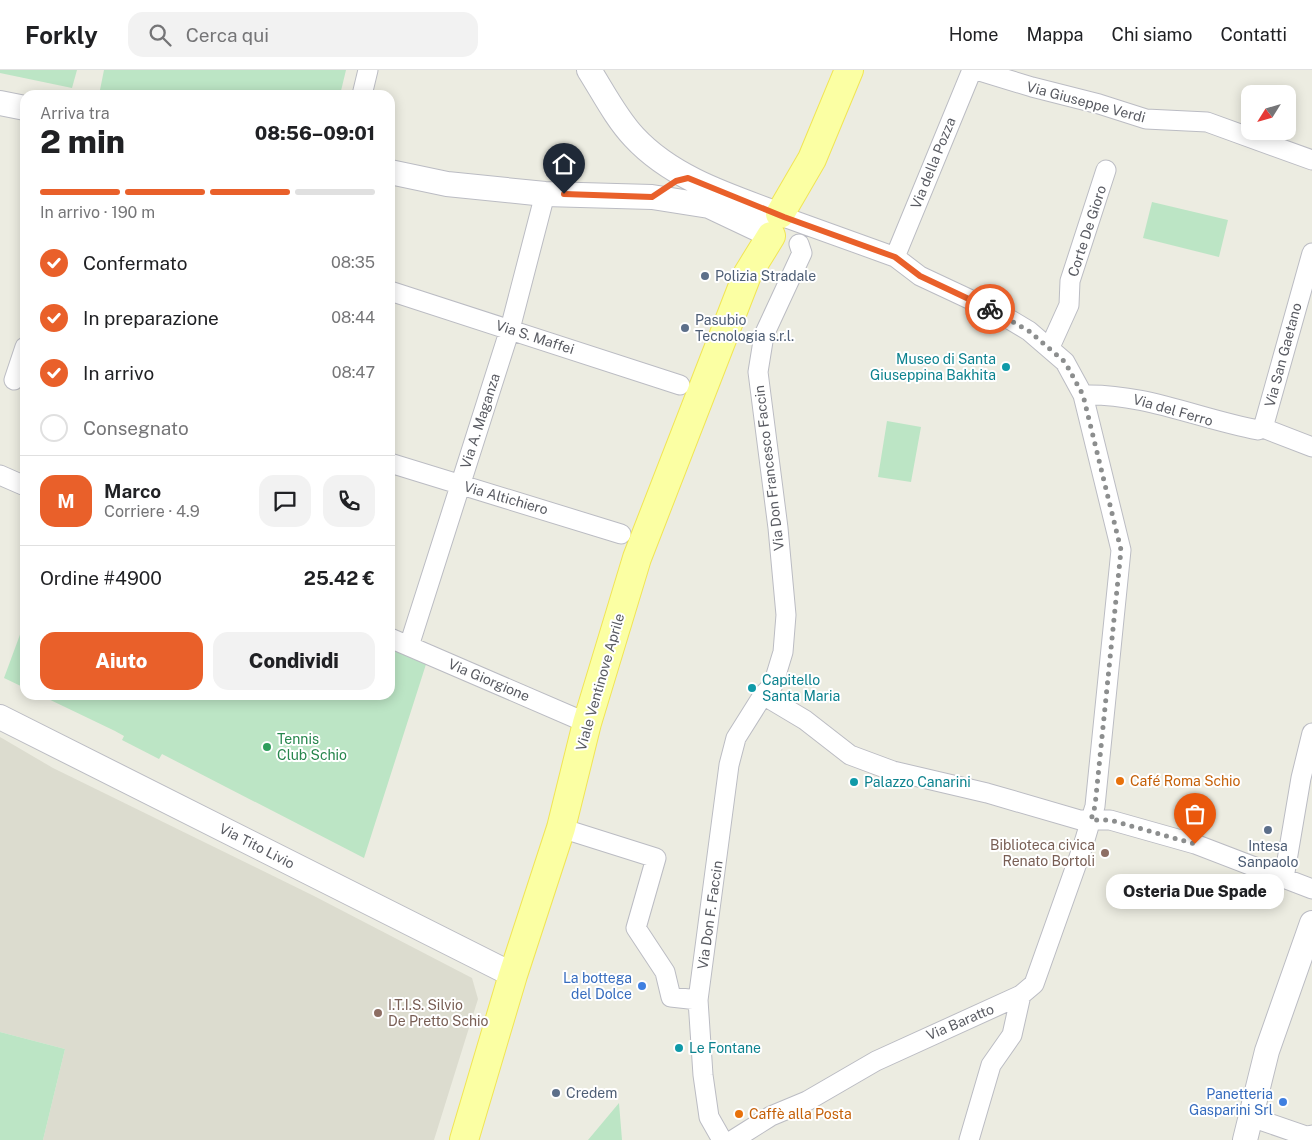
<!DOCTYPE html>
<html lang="it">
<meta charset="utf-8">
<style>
body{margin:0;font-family:"Public Sans",sans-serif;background:#f2f2f2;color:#202124;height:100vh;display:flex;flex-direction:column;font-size:19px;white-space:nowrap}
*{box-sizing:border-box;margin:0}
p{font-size:16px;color:#757577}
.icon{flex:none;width:28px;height:28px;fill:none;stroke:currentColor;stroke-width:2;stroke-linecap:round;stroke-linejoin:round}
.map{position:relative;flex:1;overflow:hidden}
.sheet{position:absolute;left:20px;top:20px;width:375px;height:610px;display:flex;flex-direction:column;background:#fff;border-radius:15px;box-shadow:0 2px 12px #0003}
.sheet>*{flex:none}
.needle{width:32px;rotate:233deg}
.buttons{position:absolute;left:1241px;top:15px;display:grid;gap:10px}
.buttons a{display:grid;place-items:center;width:55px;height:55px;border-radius:10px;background:#fff;box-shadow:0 2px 12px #0003;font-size:25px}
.pin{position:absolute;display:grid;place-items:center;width:42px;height:42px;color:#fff;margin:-51px -21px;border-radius:50% 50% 50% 0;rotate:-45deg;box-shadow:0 0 5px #0007}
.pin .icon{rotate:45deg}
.courier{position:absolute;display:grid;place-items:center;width:50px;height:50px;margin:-25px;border:4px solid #e9602a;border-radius:50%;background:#fff;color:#222;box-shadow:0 1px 6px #0007}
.bubble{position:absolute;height:35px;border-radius:15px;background:#fff;box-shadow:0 2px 12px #0003;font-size:16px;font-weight:800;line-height:35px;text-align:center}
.overview em{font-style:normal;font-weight:800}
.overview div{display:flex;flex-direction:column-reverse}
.overview{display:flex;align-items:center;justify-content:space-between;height:85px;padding:0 20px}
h1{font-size:32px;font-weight:800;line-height:38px}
.bar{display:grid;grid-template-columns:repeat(4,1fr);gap:8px 5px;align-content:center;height:60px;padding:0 20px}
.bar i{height:6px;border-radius:4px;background:#e0e0e0}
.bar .active{background:#e9602a}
.bar p{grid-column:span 4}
.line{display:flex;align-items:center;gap:12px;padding:0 20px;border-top:1px solid #e0e0e0}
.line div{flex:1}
.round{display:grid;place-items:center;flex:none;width:52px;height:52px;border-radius:15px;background:#f2f2f2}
ol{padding:0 20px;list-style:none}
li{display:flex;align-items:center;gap:15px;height:55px}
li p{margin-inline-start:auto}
li .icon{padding:5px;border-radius:50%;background:#e9602a;color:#fff;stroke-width:4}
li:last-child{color:#757577}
li i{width:28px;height:28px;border:2px solid #e0e0e0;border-radius:50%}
.primary-button{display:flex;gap:10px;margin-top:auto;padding:10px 20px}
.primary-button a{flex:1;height:58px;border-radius:15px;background:#e9602a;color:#fff;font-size:20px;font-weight:800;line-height:58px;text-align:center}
.primary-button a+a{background:#f2f2f2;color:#202124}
header{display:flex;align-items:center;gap:30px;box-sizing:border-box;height:70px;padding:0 25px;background:#fff;border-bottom:1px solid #e0e0e0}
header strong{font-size:24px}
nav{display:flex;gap:28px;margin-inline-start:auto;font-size:18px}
.search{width:350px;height:45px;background:#f2f2f2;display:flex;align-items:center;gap:12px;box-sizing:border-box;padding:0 18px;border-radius:15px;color:#757577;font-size:19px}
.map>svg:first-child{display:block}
</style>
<header>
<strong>Forkly</strong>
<div class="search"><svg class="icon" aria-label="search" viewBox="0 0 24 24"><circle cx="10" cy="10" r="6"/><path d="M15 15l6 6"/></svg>Cerca qui</div>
<nav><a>Home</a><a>Mappa</a><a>Chi siamo</a><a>Contatti</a></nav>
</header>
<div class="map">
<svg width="1312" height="1070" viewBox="0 0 1312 1070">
<rect width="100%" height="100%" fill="#ecece1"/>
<path fill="#dcdccf" d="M 0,667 L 53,698 L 314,826 L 472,908 L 478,929 L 434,1070 L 43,1070 L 65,979 L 0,962 Z"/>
<path fill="#bce5c5" d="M 0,0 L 77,0 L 72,18 L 0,3 Z
M 104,0 L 346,0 L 340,25 L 99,25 Z
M 1152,132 L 1228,150 L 1219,187 L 1143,168 Z
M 887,351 L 921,357 L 911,412 L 878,407 Z
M 25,551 L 25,618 L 4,608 Z
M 390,572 L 428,588 L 364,788 L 162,684 L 159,689 L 122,670 L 124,666 L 115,661 L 40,625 L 390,625 Z
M 0,962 L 65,979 L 43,1070 L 0,1070 Z
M 619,1033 L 622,1070 L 588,1070 Z"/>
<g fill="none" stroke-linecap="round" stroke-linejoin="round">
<defs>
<path id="minor" d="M 976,0 L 1032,17 L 1099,34 L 1146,49 L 1207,52 L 1312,90
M 362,25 L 368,0
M 895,187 L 972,0
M 390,221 L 680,315
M 1050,277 L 1069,235 L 1070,211 L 1106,100
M 14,310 L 25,277
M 1083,325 C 1144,323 1199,349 1258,360 L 1263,358
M 1263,358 L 1312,183
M 1263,358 L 1312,377
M 390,393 L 621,464
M 0,405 L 25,416
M 390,568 L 587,653
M 409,576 L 510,259 L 545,124
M 763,625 L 805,650 L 850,685 L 893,701 L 987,723 L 1080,750 L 1110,750 L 1195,774 L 1312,819
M 561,758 L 656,788 L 636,858 L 665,902 L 671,927 L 698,930
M 1284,808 L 1301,708 L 1312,663
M 1251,1047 L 1309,1067 L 1312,1065
M 722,1070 L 709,1047 L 703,1005 L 698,930 L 729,695 L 736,668 L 763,625 L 773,615 L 783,582 L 786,545 L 778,458 L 758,302 L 764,265 L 802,183 L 799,174
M 733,1070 L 771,1046 L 807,1031 L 876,991 L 1021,925 L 1034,914 L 1083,776 L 1095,736 L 1121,480 L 1083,325 L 1065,292 L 1029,261 L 999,243 L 920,206 L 895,187 L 784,147
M 969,1070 L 991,995 L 1012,965 L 1021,925"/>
<path id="tertiary" d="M 589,0 C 603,22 616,48 634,67 C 671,107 726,125 775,143
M 0,33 L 25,38
M 390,102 L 447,114 L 545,124 L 652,127 L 709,136
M 697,127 L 709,136 L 766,163
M 0,647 L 513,905
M 1245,1070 L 1267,981 L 1312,853"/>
<path id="primary" d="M 780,144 L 812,89 L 849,0
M 464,1070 L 513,905 L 561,758 L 587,653 L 637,488 L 747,205 L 771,166"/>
</defs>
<use href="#minor" stroke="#bbbcc3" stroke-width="21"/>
<use href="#tertiary" stroke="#bbbcc3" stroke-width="26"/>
<use href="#primary" stroke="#f1e555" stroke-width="30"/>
<use href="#minor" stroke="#fff" stroke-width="19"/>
<use href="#tertiary" stroke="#fff" stroke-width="24"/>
<use href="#primary" stroke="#fbffa3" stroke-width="28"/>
</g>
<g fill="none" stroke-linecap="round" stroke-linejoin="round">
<path stroke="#8c8e8e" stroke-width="5" stroke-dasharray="0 9" d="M 990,239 L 1029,261 L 1065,292 L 1083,325 L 1121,480 L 1095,736 L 1091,750 L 1110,750 L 1195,774"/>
<path stroke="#e9602a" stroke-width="6" d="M 564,124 L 652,127 L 676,111 L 688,108 L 784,147 L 895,187 L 920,206 L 990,239"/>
</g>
<g fill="#5c6f8a" stroke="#fff" stroke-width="2">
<circle cx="705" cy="206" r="5"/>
<circle cx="685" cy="258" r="5"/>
<circle cx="1268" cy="760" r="5"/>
<circle cx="556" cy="1023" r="5"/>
</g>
<g fill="#0f9aa8" stroke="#fff" stroke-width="2">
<circle cx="1006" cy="297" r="5"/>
<circle cx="752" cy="618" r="5"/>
<circle cx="854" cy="712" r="5"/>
<circle cx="679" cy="978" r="5"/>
</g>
<circle fill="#2e9e5b" stroke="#fff" stroke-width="2" cx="267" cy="677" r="5"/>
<g fill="#e8710a" stroke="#fff" stroke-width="2">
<circle cx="1120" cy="711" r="5"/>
<circle cx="739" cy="1044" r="5"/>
</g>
<g fill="#8d6e63" stroke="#fff" stroke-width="2">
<circle cx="1105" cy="783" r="5"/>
<circle cx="378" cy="943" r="5"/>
</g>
<g fill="#3f7fe0" stroke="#fff" stroke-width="2">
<circle cx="642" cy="916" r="5"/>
<circle cx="1283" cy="1032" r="5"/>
</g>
<g text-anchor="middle" stroke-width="4" stroke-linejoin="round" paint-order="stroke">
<g font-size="14" fill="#595b62" stroke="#fff">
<text transform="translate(1086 32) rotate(15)" y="5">Via Giuseppe Verdi</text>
<text transform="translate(933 93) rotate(-68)" y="5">Via della Pozza</text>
<text transform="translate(1087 161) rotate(-72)" y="5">Corte De Gioro</text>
<text transform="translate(535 267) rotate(18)" y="5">Via S. Maffei</text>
<text transform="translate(1283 285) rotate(-75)" y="5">Via San Gaetano</text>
<text transform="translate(1173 340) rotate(16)" y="5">Via del Ferro</text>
<text transform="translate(480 351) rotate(-72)" y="5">Via A. Maganza</text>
<text transform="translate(769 398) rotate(-97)" y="5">Via Don Francesco Faccin</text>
<text transform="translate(506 428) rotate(16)" y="5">Via Altichiero</text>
<text transform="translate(489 610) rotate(23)" y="5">Via Giorgione</text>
<text transform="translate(600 612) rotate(-74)" y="5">Viale Ventinove Aprile</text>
<text transform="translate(257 776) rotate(27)" y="5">Via Tito Livio</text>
<text transform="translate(710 845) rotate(-82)" y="5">Via Don F. Faccin</text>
<text transform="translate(960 952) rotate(-23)" y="5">Via Baratto</text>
</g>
<g font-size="14" fill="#4e5e75" stroke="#fff" text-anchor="start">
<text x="715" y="211">Polizia Stradale</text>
<text x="695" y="255">Pasubio<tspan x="695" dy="16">Tecnologia s.r.l.</tspan></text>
<text x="1268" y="781" text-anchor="middle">Intesa<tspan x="1268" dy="16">Sanpaolo</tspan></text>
<text x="566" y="1028">Credem</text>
</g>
<g font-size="14" fill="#0d838f" stroke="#fff" text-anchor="start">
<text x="996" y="294" text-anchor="end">Museo di Santa<tspan x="996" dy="16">Giuseppina Bakhita</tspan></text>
<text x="762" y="615">Capitello<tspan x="762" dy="16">Santa Maria</tspan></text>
<text x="864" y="717">Palazzo Canarini</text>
<text x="689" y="983">Le Fontane</text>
</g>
<g font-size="14" fill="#27864d" stroke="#fff" text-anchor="start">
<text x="277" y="674">Tennis<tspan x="277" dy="16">Club Schio</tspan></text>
</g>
<g font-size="14" fill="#c56008" stroke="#fff" text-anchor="start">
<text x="1130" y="716">Café Roma Schio</text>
<text x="749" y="1049">Caffè alla Posta</text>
</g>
<g font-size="14" fill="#785e54" stroke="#fff" text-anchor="end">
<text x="1095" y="780">Biblioteca civica<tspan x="1095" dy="16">Renato Bortoli</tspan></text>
<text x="388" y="940" text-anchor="start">I.T.I.S. Silvio<tspan x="388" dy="16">De Pretto Schio</tspan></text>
</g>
<g font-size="14" fill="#366cbe" stroke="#fff" text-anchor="end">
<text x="632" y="913">La bottega<tspan x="632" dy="16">del Dolce</tspan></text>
<text x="1273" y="1029">Panetteria<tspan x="1273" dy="16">Gasparini Srl</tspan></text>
</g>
</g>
</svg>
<div class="buttons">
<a><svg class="needle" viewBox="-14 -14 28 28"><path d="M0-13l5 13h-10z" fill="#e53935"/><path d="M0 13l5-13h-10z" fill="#757577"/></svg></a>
</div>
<div class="pin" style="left:1195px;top:774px;background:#ea580c"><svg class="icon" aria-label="bag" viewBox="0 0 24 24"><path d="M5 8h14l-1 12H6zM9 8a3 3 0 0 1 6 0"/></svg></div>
<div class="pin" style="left:564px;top:124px;background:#1f2937"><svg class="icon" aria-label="home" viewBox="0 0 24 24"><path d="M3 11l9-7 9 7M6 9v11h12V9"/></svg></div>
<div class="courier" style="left:990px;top:239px"><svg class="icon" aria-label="bike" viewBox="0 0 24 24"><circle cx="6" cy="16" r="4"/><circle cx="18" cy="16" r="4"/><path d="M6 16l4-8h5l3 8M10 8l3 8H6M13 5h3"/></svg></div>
<div class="bubble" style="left:1106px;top:804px;width:178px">Osteria Due Spade</div>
<section class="sheet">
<div class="overview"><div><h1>2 min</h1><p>Arriva tra</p></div><em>08:56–09:01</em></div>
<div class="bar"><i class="active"></i><i class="active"></i><i class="active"></i><i></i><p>In arrivo · 190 m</p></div>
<ol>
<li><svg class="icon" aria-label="check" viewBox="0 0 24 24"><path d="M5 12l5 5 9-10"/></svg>Confermato<p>08:35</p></li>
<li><svg class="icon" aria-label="check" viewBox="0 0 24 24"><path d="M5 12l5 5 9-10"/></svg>In preparazione<p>08:44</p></li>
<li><svg class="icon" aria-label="check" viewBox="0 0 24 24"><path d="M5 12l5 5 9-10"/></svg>In arrivo<p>08:47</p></li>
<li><i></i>Consegnato</li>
</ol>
<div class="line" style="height:90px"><b class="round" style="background:#e9602a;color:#fff">M</b><div><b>Marco</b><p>Corriere · 4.9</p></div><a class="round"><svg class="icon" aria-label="chat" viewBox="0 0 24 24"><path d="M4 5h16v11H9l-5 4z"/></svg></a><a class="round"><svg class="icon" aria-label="phone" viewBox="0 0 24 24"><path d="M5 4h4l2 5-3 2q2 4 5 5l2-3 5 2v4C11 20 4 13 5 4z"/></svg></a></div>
<div class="line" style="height:65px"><div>Ordine #4900</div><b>25.42 €</b></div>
<div class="primary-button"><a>Aiuto</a><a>Condividi</a></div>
</section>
</div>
